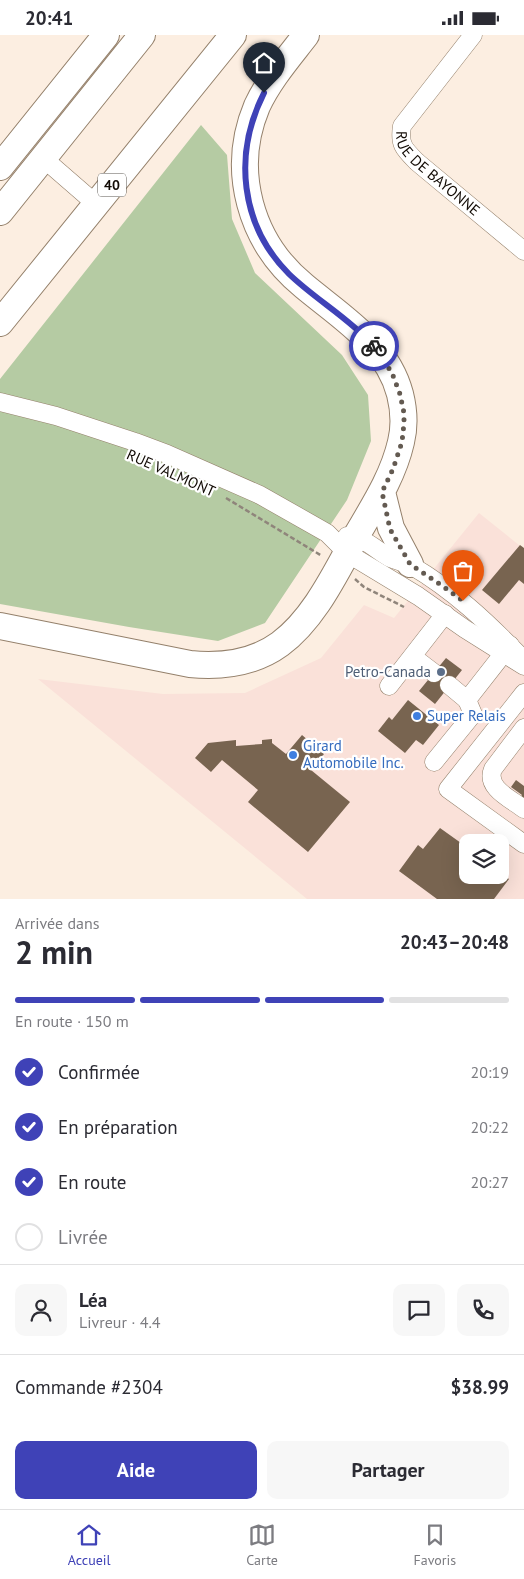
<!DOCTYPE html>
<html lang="fr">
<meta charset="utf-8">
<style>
body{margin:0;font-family:"PT Sans",sans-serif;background:#f7f7f7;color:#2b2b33;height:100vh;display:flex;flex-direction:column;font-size:19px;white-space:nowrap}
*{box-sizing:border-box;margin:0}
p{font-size:16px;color:#7c7c81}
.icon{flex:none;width:28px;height:28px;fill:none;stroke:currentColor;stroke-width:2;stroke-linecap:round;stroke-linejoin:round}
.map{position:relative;height:864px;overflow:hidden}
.details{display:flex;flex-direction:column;background:#fff;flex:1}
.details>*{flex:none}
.controls{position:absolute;left:459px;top:799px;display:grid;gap:10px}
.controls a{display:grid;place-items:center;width:50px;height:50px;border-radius:10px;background:#fff;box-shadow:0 5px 20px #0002;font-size:25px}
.pin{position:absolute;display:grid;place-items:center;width:42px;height:42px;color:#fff;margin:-51px -21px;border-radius:50% 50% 50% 0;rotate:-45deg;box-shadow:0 0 5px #0007}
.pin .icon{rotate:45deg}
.courier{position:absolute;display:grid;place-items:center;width:50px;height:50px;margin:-25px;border:4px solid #3f42b7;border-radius:50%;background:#fff;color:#222;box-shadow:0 1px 6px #0007}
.overview em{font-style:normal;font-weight:600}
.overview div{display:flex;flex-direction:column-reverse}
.overview{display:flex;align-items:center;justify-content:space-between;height:85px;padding:0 15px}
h1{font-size:32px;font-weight:600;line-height:38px}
.bar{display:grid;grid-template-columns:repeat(4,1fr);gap:8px 5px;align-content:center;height:60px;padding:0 15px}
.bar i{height:6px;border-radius:4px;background:#e1e1e2}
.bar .current{background:#3f42b7}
.bar p{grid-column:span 4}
.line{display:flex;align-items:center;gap:12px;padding:0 15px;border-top:1px solid #e1e1e2}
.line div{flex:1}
.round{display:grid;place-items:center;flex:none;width:52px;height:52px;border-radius:10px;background:#f7f7f7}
ol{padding:0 15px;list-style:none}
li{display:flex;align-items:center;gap:15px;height:55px}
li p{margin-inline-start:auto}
li .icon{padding:5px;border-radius:50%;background:#3f42b7;color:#fff;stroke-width:4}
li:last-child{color:#7c7c81}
li i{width:28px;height:28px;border:2px solid #e1e1e2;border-radius:50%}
.cta{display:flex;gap:10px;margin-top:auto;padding:10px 15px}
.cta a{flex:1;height:58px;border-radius:10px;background:#3f42b7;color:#fff;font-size:20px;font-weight:600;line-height:58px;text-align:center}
.cta a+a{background:#f7f7f7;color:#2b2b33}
.status{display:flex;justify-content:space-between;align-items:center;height:35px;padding:0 25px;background:#fff;direction:ltr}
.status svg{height:14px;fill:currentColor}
.dock{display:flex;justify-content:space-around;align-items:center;height:70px;border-top:1px solid #e1e1e2;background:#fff;font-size:14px;color:#7c7c81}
.dock a{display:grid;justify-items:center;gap:2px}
.dock .current{color:#3f42b7}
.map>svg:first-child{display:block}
</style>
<div class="status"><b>20:41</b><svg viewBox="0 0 49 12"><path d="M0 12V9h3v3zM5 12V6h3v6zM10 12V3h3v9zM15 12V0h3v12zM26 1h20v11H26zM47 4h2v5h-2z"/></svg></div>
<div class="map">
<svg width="524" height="864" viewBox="0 0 524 864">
<rect width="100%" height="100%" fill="#fceee1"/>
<path fill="#fae1d9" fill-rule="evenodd" d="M 479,478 L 524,514 L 524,864 L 307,864 L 38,644 L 163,659 L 245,658 L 321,623 L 364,570 L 394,583 ZM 468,808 L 500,808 L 500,840 L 468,840 Z"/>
<path fill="#b5cba3" d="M 201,90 L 227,120 L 232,184 L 255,238 L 342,320 L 368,360 L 371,406 L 347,465 L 265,588 L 218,606 L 129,592 L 0,569 L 0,344 Z"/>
<path fill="#786450" d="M 520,510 L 524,513 L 524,549 L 519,545 L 499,569 L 482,555 Z
M 446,623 L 462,635 L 435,669 L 419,656 Z
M 408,665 L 439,690 L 423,710 L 416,705 L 405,718 L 378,696 L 389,682 L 392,685 Z
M 302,700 L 324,719 L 311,735 L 350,767 L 308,817 L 248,767 L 258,755 L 222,725 L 211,737 L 195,723 L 208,708 L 236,705 L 236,711 L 262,709 L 262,705 L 272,704 L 272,708 L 286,719 Z
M 516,745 L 524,751 L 524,772 L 517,767 L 522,760 L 511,752 Z
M 440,793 L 468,813 L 468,840 L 500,840 L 500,838 L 509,844 L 494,864 L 437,864 L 399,836 L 418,810 L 423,814 Z"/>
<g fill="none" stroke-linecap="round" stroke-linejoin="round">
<defs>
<g id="minor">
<path id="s1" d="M 473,0 L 402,91 C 399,110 404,114 417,127 L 524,216"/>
<path d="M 43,123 L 96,169"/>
<path d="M 0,367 L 56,381 L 135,407 L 167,419 L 260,460 L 327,498 L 347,518 L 418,561 L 465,594 L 524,631"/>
<path d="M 347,501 C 364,502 376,515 390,523 C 397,526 405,527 412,531 C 453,555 487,587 520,621"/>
<path d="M 413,622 L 434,638"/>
<path d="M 449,650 L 467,665 L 510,610"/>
<path d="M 389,651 L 445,579"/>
<path d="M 524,658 L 448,754 L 524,809"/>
<path d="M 524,693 L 493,734 C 485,753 511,764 524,774"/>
<path d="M 434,727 L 473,679 L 467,665"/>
</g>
<path id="highway" d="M 0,132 L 106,0
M 0,177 L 142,0
M 0,288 L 233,0
M 382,457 L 391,493 L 410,529
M 0,591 L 190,629 C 221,632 254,628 280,609 C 314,584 335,539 355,503 C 373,472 393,442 401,407 C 405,391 404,375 400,359 C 387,309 341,282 304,251 C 250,207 230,135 257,71 C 269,45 289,22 306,0"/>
</defs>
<use href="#minor" stroke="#94806b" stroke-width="19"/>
<use href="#highway" stroke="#94806b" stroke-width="28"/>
<path stroke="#8f857b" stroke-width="2.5" stroke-dasharray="5 2.5" stroke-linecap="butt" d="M 226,463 L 322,521
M 355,544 L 364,552 L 404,572"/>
<use href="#minor" stroke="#fff" stroke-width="18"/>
<use href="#highway" stroke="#fff" stroke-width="26"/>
</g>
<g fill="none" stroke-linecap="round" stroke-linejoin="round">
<path stroke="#635a51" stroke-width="5" stroke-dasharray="0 9" d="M 374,311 L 392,338 L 400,359 L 404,378 L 404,388 L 402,407 L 393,434 L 382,457 L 390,494 L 410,529 L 441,550 L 463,566"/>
<path stroke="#3f42b7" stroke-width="6" d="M 264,58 C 233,119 240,190 289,239 C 316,265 349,283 374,311"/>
</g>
<circle fill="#5c6f8a" stroke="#fff" stroke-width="2" cx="441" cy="637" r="5"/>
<g fill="#3f7fe0" stroke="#fff" stroke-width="2">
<circle cx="417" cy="681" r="5"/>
<circle cx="293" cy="720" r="5"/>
</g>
<g text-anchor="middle" stroke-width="4.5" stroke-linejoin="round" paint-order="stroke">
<rect fill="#fff" stroke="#58544f" stroke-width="1" x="98" y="138.5" width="28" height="23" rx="4"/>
<g font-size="14" font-weight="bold" fill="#110a04">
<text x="112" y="155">40</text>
</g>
<g font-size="15" fill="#110a04" stroke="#fff">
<text dy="5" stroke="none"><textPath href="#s1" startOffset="178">RUE DE BAYONNE</textPath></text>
<text transform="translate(171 438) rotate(24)" y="5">RUE VALMONT</text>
</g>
<g font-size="15" fill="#4e5e75" stroke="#fff" text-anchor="end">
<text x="431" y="642">Petro-Canada</text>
</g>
<g font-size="15" fill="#366cbe" stroke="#fff" text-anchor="start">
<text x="427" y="686">Super Relais</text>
<text x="303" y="716">Girard<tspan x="303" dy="17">Automobile Inc.</tspan></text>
</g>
</g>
</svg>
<div class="controls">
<a><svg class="icon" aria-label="layers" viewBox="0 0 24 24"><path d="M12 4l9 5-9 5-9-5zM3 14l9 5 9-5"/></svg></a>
</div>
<div class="pin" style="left:463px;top:566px;background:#ea580c"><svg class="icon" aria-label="bag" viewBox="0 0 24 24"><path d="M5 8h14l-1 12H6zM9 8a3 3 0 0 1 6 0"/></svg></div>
<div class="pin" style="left:264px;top:58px;background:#1f2937"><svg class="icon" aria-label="home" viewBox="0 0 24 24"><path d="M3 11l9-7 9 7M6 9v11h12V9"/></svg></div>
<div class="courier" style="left:374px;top:311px"><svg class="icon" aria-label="bike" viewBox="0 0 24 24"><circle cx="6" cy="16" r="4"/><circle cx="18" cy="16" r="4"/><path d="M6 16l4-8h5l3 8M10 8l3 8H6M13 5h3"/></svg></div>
</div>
<section class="details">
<div class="overview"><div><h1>2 min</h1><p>Arrivée dans</p></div><em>20:43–20:48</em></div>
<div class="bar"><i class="current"></i><i class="current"></i><i class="current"></i><i></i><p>En route · 150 m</p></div>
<ol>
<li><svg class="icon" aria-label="check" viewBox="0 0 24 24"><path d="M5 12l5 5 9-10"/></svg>Confirmée<p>20:19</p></li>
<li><svg class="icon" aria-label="check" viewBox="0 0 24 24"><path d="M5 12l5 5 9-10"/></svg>En préparation<p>20:22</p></li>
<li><svg class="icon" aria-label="check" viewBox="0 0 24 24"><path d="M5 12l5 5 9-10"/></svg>En route<p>20:27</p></li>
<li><i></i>Livrée</li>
</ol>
<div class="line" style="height:90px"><a class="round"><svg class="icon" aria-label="person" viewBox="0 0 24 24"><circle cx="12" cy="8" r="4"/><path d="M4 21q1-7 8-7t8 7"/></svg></a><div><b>Léa</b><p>Livreur · 4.4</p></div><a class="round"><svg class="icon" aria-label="chat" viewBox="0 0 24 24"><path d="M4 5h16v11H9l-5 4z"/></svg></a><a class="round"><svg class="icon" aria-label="phone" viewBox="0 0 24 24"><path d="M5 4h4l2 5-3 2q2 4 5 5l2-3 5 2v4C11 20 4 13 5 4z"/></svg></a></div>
<div class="line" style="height:65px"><div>Commande #2304</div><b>$38.99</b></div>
<div class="cta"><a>Aide</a><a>Partager</a></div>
</section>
<nav class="dock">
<a class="current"><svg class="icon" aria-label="home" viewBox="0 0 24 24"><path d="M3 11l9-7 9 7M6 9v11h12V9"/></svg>Accueil</a>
<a><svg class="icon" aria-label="map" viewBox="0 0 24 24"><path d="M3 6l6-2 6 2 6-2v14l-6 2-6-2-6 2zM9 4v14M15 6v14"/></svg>Carte</a>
<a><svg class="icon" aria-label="saved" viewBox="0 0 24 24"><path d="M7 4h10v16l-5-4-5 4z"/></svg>Favoris</a>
</nav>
